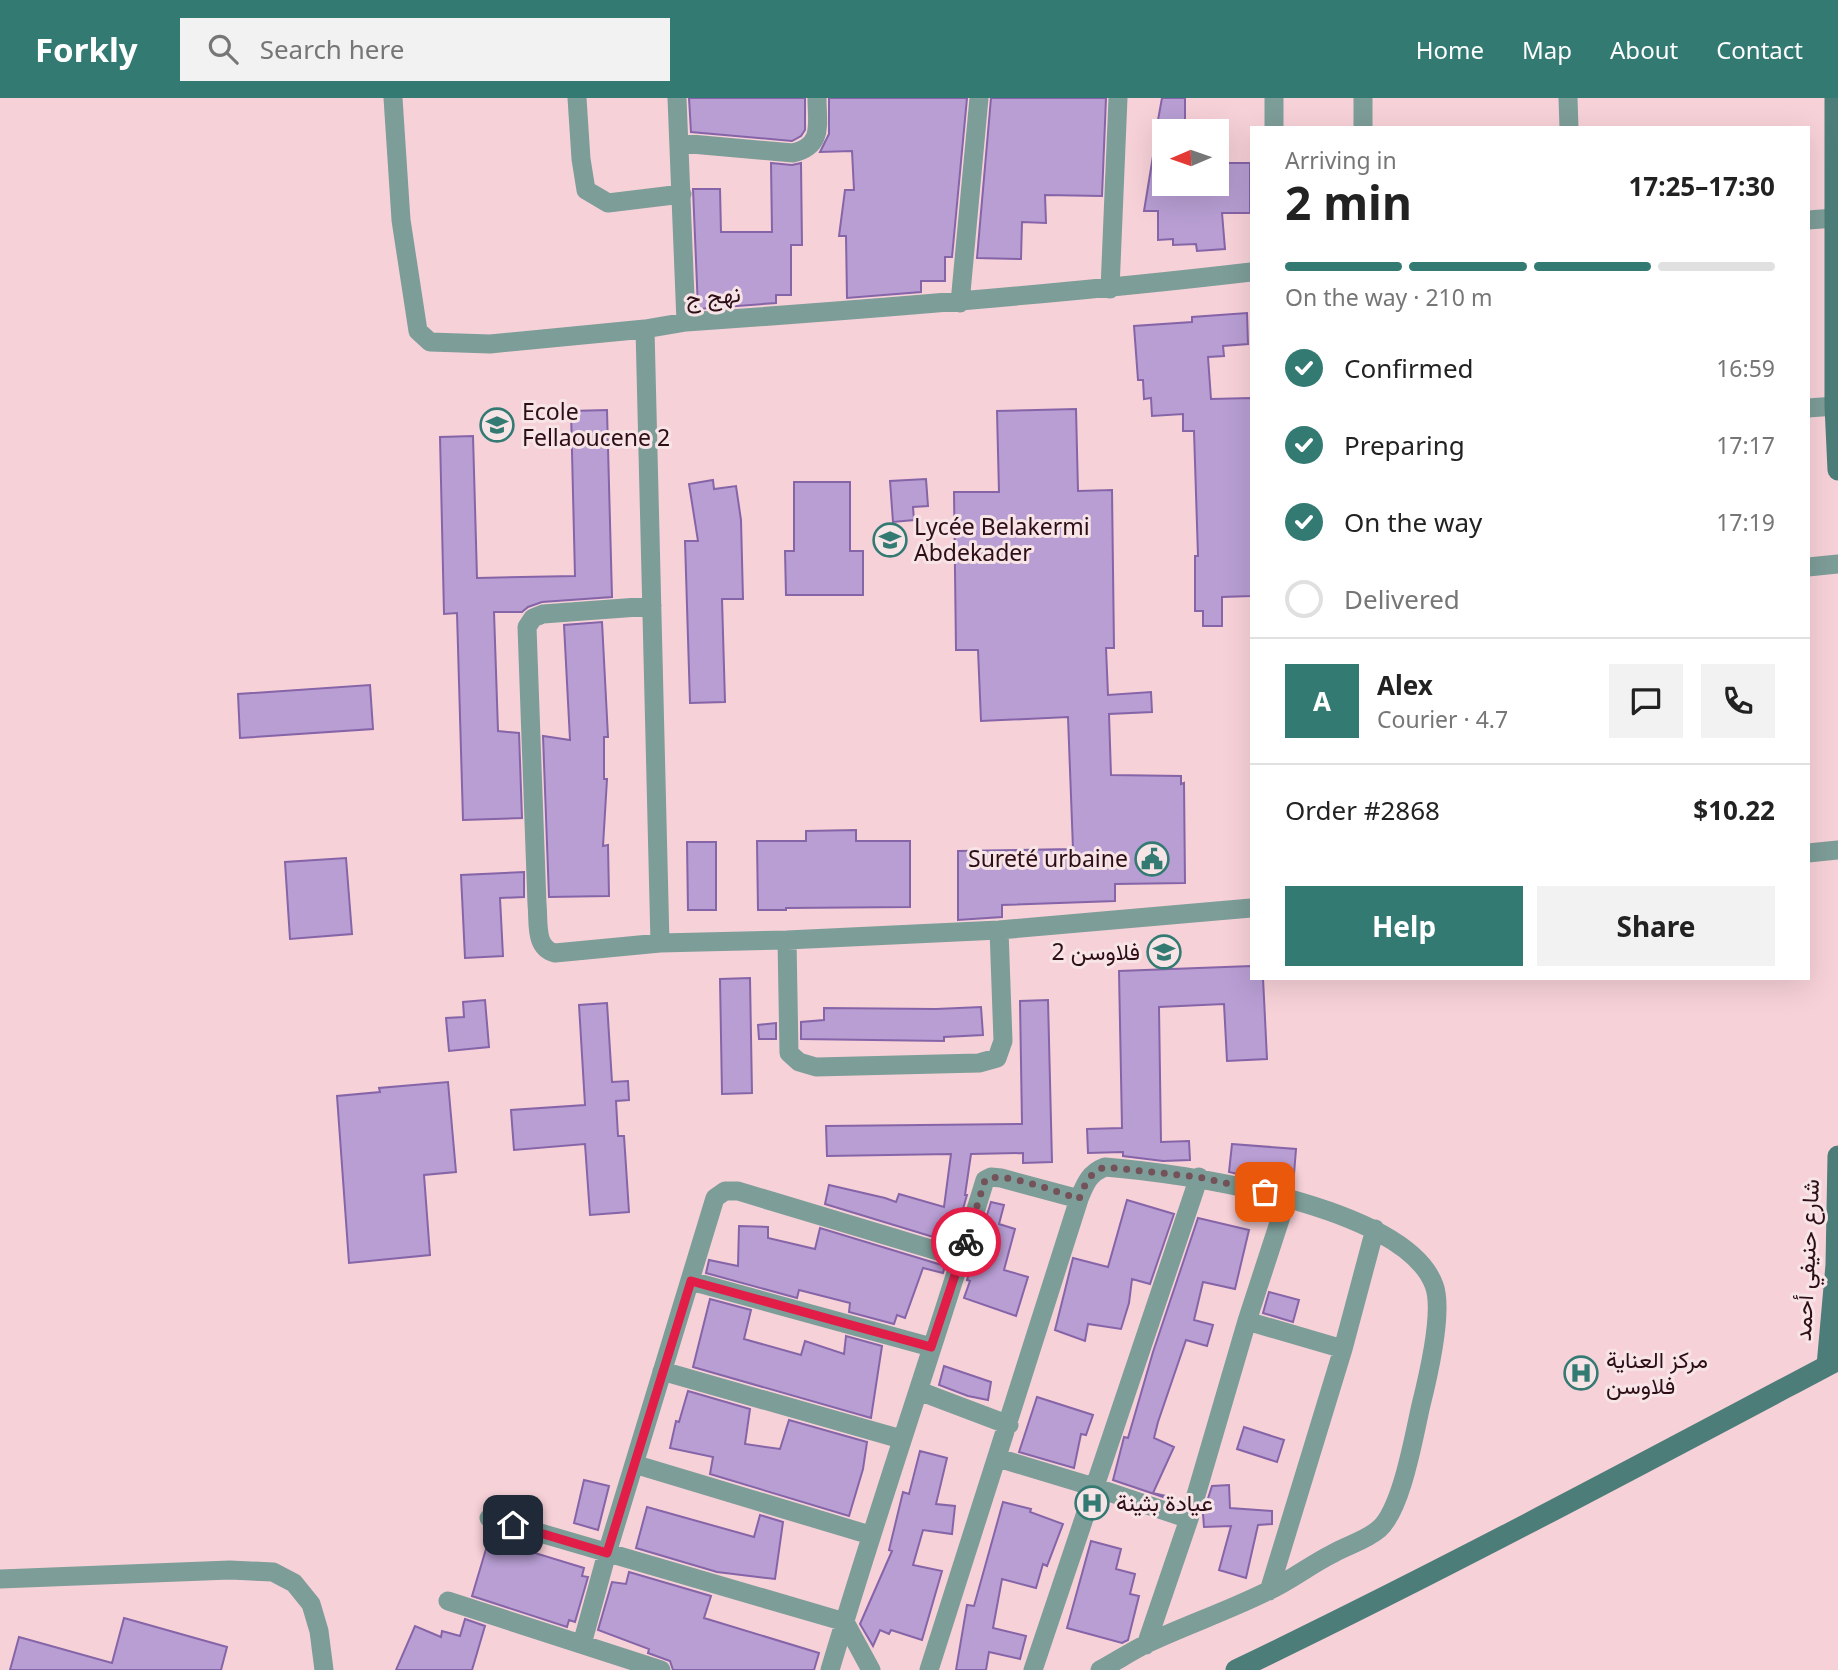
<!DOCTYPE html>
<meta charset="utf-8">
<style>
body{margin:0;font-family:"Noto Sans",Vazirmatn,sans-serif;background:#f2f2f2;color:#222;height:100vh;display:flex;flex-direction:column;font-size:26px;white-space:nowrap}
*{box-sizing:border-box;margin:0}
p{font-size:23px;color:#767676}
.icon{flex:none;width:38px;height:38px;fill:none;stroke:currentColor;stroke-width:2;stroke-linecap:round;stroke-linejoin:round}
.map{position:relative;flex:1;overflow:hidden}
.side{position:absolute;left:1250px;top:28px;width:560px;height:854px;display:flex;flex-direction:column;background:#fff;border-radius:0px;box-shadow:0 7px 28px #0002}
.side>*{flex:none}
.needle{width:46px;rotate:268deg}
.tools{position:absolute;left:1152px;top:21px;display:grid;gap:14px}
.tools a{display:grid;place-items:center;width:77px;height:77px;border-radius:0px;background:#fff;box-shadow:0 7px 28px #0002;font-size:35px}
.pin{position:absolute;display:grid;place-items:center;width:60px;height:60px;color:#fff;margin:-30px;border-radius:14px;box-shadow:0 4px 10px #0006}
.courier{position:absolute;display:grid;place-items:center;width:70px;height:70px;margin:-35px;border:5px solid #e11d48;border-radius:50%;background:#fff;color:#222;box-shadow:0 2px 9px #0007}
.summary em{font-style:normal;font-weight:700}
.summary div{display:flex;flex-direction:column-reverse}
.summary{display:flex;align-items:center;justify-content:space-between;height:119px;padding:0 35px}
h1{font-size:46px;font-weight:700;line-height:52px}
.bar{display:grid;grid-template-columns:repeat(4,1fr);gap:10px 7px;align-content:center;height:84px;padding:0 35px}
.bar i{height:9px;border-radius:5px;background:#e0e0e0}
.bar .selected{background:#337a73}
.bar p{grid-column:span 4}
.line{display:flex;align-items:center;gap:18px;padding:0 35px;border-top:2px solid #e0e0e0}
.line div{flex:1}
.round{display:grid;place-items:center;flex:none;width:74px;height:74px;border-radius:0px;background:#f2f2f2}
ol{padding:0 35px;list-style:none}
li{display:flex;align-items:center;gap:21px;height:77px}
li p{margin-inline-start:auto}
li .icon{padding:7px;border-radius:50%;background:#337a73;color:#fff;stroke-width:4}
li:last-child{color:#767676}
li i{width:38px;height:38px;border:4px solid #e0e0e0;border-radius:50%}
.action{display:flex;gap:14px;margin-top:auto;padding:14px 35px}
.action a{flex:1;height:80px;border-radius:0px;background:#337a73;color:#fff;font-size:28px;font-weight:700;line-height:80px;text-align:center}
.action a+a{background:#f2f2f2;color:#222}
header{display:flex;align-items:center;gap:42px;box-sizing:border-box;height:98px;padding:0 35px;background:#337a73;color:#fff}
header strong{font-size:33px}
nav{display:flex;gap:38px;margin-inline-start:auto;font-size:24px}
.search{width:490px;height:63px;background:#f2f2f2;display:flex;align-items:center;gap:18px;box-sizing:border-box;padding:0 24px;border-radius:0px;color:#767676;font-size:26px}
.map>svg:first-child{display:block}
</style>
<header>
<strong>Forkly</strong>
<div class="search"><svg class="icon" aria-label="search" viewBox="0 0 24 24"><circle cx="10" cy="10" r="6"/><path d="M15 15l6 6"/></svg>Search here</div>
<nav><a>Home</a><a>Map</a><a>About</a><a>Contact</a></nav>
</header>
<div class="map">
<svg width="1838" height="1572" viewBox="0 0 1838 1572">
<rect width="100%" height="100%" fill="#f7d1d8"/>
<path fill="#b89ed3" stroke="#8664a8" stroke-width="2" d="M 689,0 L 805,0 L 805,32 L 801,38 L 792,43 L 691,34 Z
M 829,0 L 967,0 L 952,159 L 945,159 L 945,183 L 921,183 L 921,194 L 847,200 L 846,138 L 839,138 L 845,92 L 854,92 L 852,53 L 820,54 L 829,36 Z
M 991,0 L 1106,0 L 1102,98 L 1045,97 L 1046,125 L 1022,124 L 1021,161 L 977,160 Z
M 1162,0 L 1185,0 L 1185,33 L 1156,33 Z
M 1153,58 L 1164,59 L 1164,96 L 1206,96 L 1206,86 L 1216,86 L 1216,65 L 1250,65 L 1250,115 L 1222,115 L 1225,151 L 1197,153 L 1196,146 L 1173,147 L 1173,141 L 1158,142 L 1158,113 L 1144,113 Z
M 771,65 L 792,67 L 801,65 L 802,147 L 791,147 L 791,197 L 776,197 L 776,205 L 698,211 L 693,91 L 720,91 L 721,134 L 772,134 Z
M 1247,215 L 1248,246 L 1223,248 L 1224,258 L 1208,259 L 1211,301 L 1251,300 L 1251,498 L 1222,499 L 1222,528 L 1203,528 L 1203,513 L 1195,513 L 1195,458 L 1198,458 L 1194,333 L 1183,333 L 1183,316 L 1152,318 L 1151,300 L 1144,301 L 1143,282 L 1138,282 L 1134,228 L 1192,224 L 1192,219 Z
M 1076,311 L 1078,393 L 1112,392 L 1114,550 L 1106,550 L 1108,597 L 1151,594 L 1152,614 L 1109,616 L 1111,677 L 1181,678 L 1181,686 L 1184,685 L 1185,785 L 1115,786 L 1115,803 L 1002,807 L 1002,819 L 958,822 L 958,753 L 1073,751 L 1068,619 L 981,623 L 978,552 L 956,552 L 954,394 L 999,394 L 997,313 Z
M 607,312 L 612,499 L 542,504 L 528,509 L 522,514 L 494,514 L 498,633 L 519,635 L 522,720 L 463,722 L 457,515 L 444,516 L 440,339 L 473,338 L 477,480 L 575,478 L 571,313 Z
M 926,381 L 928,408 L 913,409 L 914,422 L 893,424 L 890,383 Z
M 713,382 L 714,391 L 736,388 L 741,422 L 743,501 L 722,501 L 725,604 L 690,605 L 685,443 L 698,443 L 689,386 Z
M 794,384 L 850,384 L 850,453 L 863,453 L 863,497 L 786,497 L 785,453 L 794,453 Z
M 602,524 L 608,639 L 604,639 L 604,681 L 607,681 L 603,748 L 608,747 L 609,798 L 549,799 L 543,638 L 570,642 L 564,527 Z
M 370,587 L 373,631 L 240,640 L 238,596 Z
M 856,732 L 856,743 L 910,743 L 910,809 L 786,810 L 786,812 L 758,812 L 757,743 L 806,743 L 806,733 Z
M 687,744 L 716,744 L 716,812 L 688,812 Z
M 346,760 L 352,836 L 290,841 L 285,764 Z
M 524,774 L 524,799 L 500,800 L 503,858 L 465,860 L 461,777 Z
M 1251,868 L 1251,880 L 1263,880 L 1267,961 L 1227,963 L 1224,906 L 1159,909 L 1161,1044 L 1189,1043 L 1190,1062 L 1163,1063 L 1123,1058 L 1123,1054 L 1088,1055 L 1087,1031 L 1122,1030 L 1119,873 Z
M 750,880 L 752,995 L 722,996 L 720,881 Z
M 485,902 L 489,949 L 449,953 L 446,920 L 464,919 L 463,904 Z
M 1048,902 L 1052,1064 L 1023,1065 L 1023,1055 L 971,1056 L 965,1097 L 967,1097 L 953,1145 L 825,1106 L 829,1087 L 885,1100 L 896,1104 L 899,1096 L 944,1109 L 951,1056 L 827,1058 L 826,1028 L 1022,1026 L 1020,903 Z
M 607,905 L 612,984 L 628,983 L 629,1002 L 616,1003 L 618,1038 L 624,1038 L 629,1114 L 590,1117 L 585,1046 L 514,1052 L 511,1012 L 585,1007 L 579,907 Z
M 981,909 L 983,937 L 944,939 L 944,943 L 801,941 L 801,924 L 824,922 L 824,910 L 936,911 Z
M 776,925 L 776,941 L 759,941 L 758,927 Z
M 448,984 L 456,1074 L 424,1077 L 430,1157 L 349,1165 L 337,998 L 380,994 L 379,990 Z
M 1232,1046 L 1296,1051 L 1293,1089 L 1229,1074 Z
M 1127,1102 L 1174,1116 L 1150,1186 L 1132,1181 L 1129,1205 L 1121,1231 L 1088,1226 L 1085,1243 L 1055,1232 L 1073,1160 L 1108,1169 Z
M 991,1104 L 1004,1107 L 999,1126 L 1015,1131 L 1004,1172 L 1028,1179 L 1016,1218 L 964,1200 L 970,1183 L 967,1182 Z
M 1198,1120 L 1249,1132 L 1235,1191 L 1203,1184 L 1194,1222 L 1213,1227 L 1207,1248 L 1186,1242 L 1158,1324 L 1154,1340 L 1174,1349 L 1153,1395 L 1170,1399 L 1169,1401 L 1113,1382 L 1122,1347 L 1124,1339 L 1128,1340 L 1153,1254 Z
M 739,1128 L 768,1129 L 768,1140 L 815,1151 L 820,1130 L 945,1168 L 943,1175 L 923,1170 L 905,1220 L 897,1217 L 894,1226 L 849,1214 L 850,1205 L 799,1192 L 797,1200 L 706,1175 L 709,1162 L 738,1168 Z
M 1269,1194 L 1299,1202 L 1293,1224 L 1263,1215 Z
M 710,1201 L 751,1212 L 744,1241 L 801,1257 L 805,1243 L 844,1256 L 846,1238 L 882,1248 L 871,1320 L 693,1269 Z
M 944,1268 L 991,1284 L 988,1302 L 968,1298 L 939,1287 Z
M 688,1293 L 750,1311 L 745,1346 L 780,1351 L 789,1322 L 867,1344 L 863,1371 L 849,1418 L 710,1376 L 713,1359 L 670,1350 L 676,1323 L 679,1324 Z
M 1037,1299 L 1093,1317 L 1086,1337 L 1081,1336 L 1074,1370 L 1019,1354 Z
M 1244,1329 L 1284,1342 L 1277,1364 L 1237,1351 Z
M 920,1353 L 947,1360 L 936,1406 L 955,1408 L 952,1436 L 923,1432 L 913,1467 L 942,1473 L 922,1542 L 891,1532 L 889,1536 L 880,1532 L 873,1548 L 860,1526 L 892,1453 L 889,1452 L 903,1394 L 909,1396 Z
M 584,1382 L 609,1388 L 598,1432 L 574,1425 Z
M 1229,1387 L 1230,1410 L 1272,1413 L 1272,1426 L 1258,1427 L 1246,1480 L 1219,1472 L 1231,1428 L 1204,1429 L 1203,1416 L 1212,1388 Z
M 1003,1404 L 1031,1411 L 1030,1414 L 1063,1426 L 1047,1468 L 1043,1466 L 1036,1490 L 1002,1481 L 993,1530 L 1026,1538 L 1020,1561 L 989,1554 L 986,1572 L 956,1572 L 967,1507 L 974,1508 Z
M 647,1409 L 754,1439 L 760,1417 L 783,1424 L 775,1481 L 717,1474 L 636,1450 Z
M 489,1441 L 584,1470 L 582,1478 L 588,1479 L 575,1524 L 569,1522 L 567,1529 L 472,1498 Z
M 1091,1443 L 1121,1451 L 1116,1471 L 1135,1476 L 1130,1496 L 1139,1498 L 1128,1542 L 1122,1545 L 1067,1530 Z
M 629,1474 L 711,1498 L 704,1520 L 819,1555 L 814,1572 L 673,1572 L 670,1563 L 648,1555 L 649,1551 L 598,1532 L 612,1484 L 626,1486 Z
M 124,1520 L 227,1549 L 221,1572 L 10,1572 L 19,1539 L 112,1565 Z
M 465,1521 L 485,1528 L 472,1572 L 396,1572 L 415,1528 L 441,1539 L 442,1533 L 460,1538 Z"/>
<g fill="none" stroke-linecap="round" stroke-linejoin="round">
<path stroke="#7d9d98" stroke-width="19" d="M 393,0 L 401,122 L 418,233 L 430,244 L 490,246 L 645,231 L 686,224 C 875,211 1063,196 1251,174
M 577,0 L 581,61 L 586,92 L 608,105 L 682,96
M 677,0 L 686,224
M 1274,0 L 1274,30
M 1363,0 L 1363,30
M 1568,0 L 1569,30
M 680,45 L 793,55 C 824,48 817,26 817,0
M 1808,122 L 1835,120
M 1110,191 L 1118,0
M 960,205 L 979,0
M 645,231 L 660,845
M 1808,310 L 1835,308
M 1808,469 L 1838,466
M 652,508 L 543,516 L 533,520 L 527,529 L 537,806 C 539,824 534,850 555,855 L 660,845 L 787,842 L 999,832 L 1251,810
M 1808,755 L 1838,752
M 787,842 L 789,955 L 799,964 L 816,969 L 979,965 L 997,960 L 1003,943 L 999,832
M 691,1183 L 931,1249
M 1247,1223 L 1343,1251
M 662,1273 L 901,1341
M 919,1293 L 1009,1327
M 998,1360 L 1094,1389 L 1189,1421
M 634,1366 L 870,1437
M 489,1420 L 845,1524 L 871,1572
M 0,1481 L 230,1472 L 273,1474 L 294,1485 L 311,1506 L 319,1533 L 324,1572
M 1269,1493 L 1343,1251 L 1375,1131
M 448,1503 L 661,1572
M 582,1546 L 607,1455 L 715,1100 L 725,1093 L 738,1093 L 961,1160
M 1146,1547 L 1189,1421 L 1247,1223 L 1287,1100
M 830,1572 C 879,1407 935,1246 985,1082 L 991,1079 L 1001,1080 L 1079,1101
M 929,1572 L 1079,1101 C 1085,1086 1089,1075 1105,1069 C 1182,1075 1404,1107 1434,1187 C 1444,1213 1428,1279 1421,1307 C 1414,1337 1402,1411 1379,1431 C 1365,1443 1347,1447 1332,1456 C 1310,1467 1290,1483 1268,1493 C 1228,1513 1186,1527 1146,1546 C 1130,1554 1115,1564 1100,1572
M 1033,1572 L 1199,1079"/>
<path stroke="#4c7d78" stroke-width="21" d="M 1835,0 L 1835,308 L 1838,372
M 1827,1268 L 1836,1167 L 1838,1058
M 1236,1572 C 1440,1474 1638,1368 1838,1262"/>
</g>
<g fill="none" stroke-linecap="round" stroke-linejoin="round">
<path stroke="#74525a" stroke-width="7" stroke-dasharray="0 12.6" d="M 966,1144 L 985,1082 C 1002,1072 1059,1095 1079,1101 C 1085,1086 1089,1075 1105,1069 L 1199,1079 L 1265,1094"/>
<path stroke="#e11d48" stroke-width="9" d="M 513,1427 L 607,1455 L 691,1183 L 931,1249 L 966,1144"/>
</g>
<defs>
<symbol id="school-ring" viewBox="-11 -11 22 22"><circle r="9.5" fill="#f7e4e7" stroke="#337a73" stroke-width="1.5"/><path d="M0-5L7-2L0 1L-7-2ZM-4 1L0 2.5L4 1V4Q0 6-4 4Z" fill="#337a73"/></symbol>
<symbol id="civic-ring" viewBox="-11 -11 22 22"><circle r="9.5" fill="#f7e4e7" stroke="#337a73" stroke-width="1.5"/><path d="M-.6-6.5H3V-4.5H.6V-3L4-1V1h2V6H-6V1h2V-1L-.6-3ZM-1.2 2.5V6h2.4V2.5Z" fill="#337a73"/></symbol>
<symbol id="hospital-ring" viewBox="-11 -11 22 22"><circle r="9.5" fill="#f7e4e7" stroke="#337a73" stroke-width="1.5"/><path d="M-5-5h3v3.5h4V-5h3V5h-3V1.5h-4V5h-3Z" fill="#337a73"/></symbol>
</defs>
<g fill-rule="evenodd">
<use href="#school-ring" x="478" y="308" width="38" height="38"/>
<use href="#school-ring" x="871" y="423" width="38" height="38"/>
<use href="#civic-ring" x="1133" y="742" width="38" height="38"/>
<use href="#school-ring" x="1145" y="835" width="38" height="38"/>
<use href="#hospital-ring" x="1562" y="1256" width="38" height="38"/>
<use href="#hospital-ring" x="1073" y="1386" width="38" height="38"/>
</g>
<g text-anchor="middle" stroke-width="6" stroke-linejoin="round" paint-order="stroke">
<g font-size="23" fill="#2e0e16" stroke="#f7e4e7">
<text transform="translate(713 198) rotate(-5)" y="8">نهج ج</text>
<text transform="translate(1807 1162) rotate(-87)" y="8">شارع حنيفي أحمد</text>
</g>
<g font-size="23" fill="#2e0e16" stroke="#f7e4e7" text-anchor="start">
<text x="522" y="322">Ecole<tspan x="522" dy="26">Fellaoucene 2</tspan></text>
<text x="914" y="437">Lycée Belakermi<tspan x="914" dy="26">Abdekader</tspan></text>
<text x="1128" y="769" text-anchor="end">Sureté urbaine</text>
<text x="1140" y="862" text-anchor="end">فلاوسن 2</text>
<text x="1606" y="1270">مركز العناية<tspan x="1606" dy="26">فلاوسن</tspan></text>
<text x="1116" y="1413">عيادة بثينة</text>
</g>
</g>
</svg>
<div class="tools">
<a><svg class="needle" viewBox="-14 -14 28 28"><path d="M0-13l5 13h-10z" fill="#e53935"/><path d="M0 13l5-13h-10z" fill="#767676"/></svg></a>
</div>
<div class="pin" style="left:1265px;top:1094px;background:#ea580c"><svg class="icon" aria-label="bag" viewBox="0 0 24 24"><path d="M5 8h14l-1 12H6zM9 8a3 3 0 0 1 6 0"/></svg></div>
<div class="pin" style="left:513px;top:1427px;background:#1f2937"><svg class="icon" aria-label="home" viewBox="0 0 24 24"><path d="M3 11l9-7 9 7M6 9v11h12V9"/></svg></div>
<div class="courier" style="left:966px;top:1144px"><svg class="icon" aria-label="bike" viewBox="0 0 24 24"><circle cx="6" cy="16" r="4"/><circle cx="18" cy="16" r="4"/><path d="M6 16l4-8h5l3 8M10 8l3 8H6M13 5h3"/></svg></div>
<section class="side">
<div class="summary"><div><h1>2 min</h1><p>Arriving in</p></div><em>17:25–17:30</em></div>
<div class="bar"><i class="selected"></i><i class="selected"></i><i class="selected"></i><i></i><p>On the way · 210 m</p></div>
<ol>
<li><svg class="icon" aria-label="check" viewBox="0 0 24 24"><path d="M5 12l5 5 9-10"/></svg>Confirmed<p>16:59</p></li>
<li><svg class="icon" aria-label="check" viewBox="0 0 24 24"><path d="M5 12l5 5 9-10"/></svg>Preparing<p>17:17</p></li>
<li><svg class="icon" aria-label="check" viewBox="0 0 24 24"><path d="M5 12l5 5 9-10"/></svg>On the way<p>17:19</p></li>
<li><i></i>Delivered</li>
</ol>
<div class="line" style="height:126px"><b class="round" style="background:#337a73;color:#fff">A</b><div><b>Alex</b><p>Courier · 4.7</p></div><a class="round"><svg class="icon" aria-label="chat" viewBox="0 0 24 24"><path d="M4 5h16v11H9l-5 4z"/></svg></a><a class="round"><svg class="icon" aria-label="phone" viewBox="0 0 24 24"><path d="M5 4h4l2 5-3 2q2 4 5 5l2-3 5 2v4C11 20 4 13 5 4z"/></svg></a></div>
<div class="line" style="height:91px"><div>Order #2868</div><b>$10.22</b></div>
<div class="action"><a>Help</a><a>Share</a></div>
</section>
</div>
